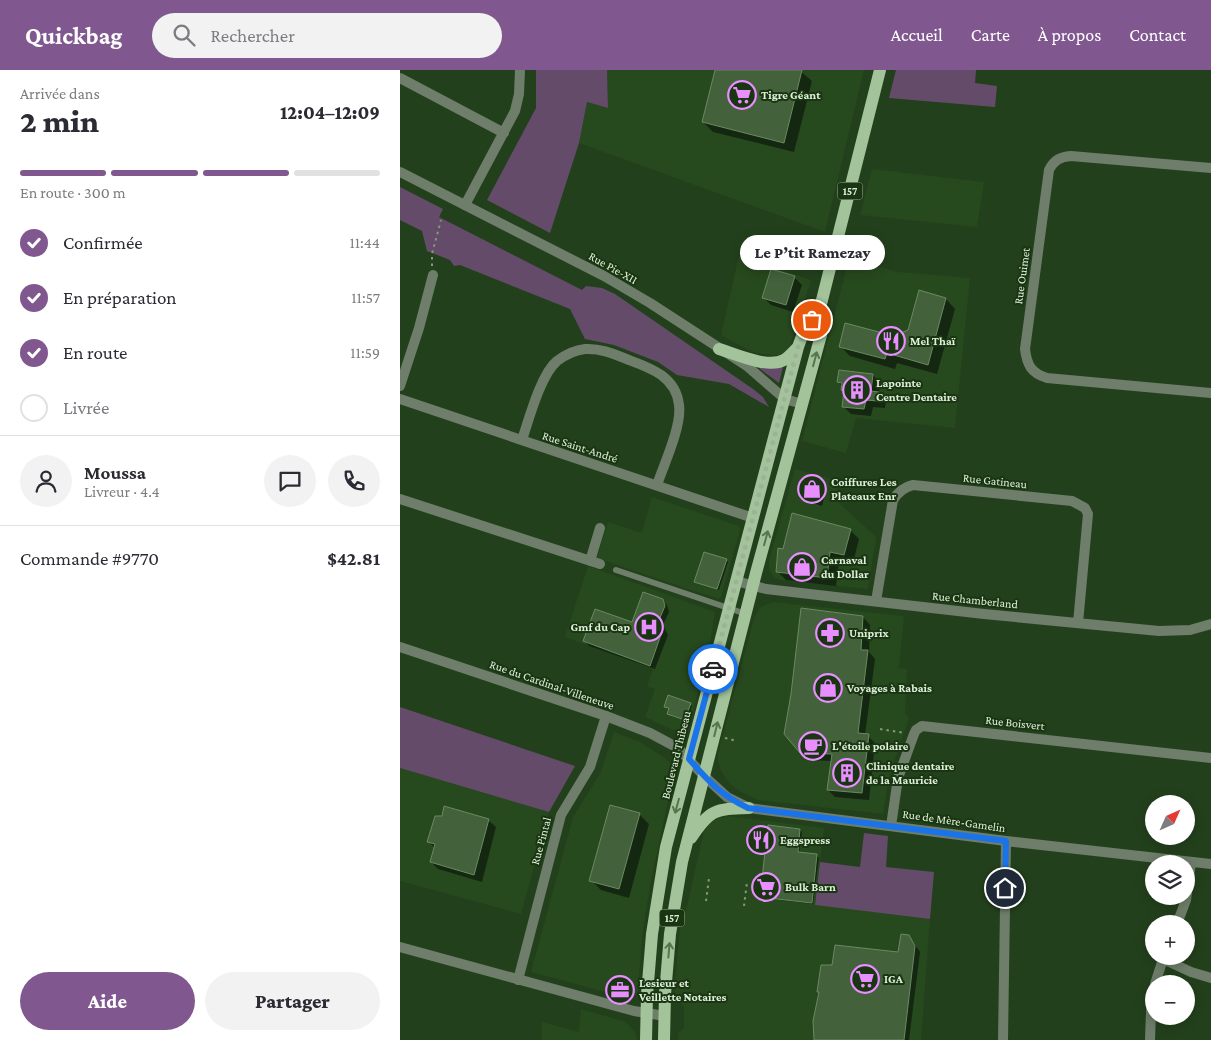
<!DOCTYPE html>
<html lang="fr">
<meta charset="utf-8">
<style>
body{margin:0;font-family:"Crimson Pro",serif;background:#f2f2f3;color:#2b2b33;height:100vh;display:flex;flex-direction:column;font-size:19px;white-space:nowrap}
*{box-sizing:border-box;margin:0}
p{font-size:16px;color:#7c7c81}
.icon{flex:none;width:28px;height:28px;fill:none;stroke:currentColor;stroke-width:2;stroke-linecap:round;stroke-linejoin:round}
.map{position:relative;flex:1;overflow:hidden}
.side{display:flex;flex-direction:column;background:#fff;width:400px}
.side>*{flex:none}
.needle{width:32px;rotate:45deg}
.fabs{position:absolute;left:745px;top:725px;display:grid;gap:10px}
.fabs a{display:grid;place-items:center;width:50px;height:50px;border-radius:50%;background:#fff;box-shadow:0 2px 12px #0003;font-size:25px}
.pin{position:absolute;display:grid;place-items:center;width:42px;height:42px;color:#fff;margin:-21px;border:2px solid #fff;border-radius:50%;box-shadow:0 1px 5px #0007}
.courier{position:absolute;display:grid;place-items:center;width:50px;height:50px;margin:-25px;border:4px solid #1a73e8;border-radius:50%;background:#fff;color:#222;box-shadow:0 1px 6px #0007}
.bubble{position:absolute;height:35px;border-radius:18px;background:#fff;box-shadow:0 2px 12px #0003;font-size:16px;font-weight:800;line-height:35px;text-align:center}
.summary em{font-style:normal;font-weight:800}
.summary div{display:flex;flex-direction:column-reverse}
.summary{display:flex;align-items:center;justify-content:space-between;height:85px;padding:0 20px}
h1{font-size:32px;font-weight:800;line-height:38px}
.bar{display:grid;grid-template-columns:repeat(4,1fr);gap:8px 5px;align-content:center;height:60px;padding:0 20px}
.bar i{height:6px;border-radius:4px;background:#e1e1e2}
.bar .on{background:#80588f}
.bar p{grid-column:span 4}
.line{display:flex;align-items:center;gap:12px;padding:0 20px;border-top:1px solid #e1e1e2}
.line div{flex:1}
.round{display:grid;place-items:center;flex:none;width:52px;height:52px;border-radius:26px;background:#f2f2f3}
ol{padding:0 20px;list-style:none}
li{display:flex;align-items:center;gap:15px;height:55px}
li p{margin-inline-start:auto}
li .icon{padding:5px;border-radius:50%;background:#80588f;color:#fff;stroke-width:4}
li:last-child{color:#7c7c81}
li i{width:28px;height:28px;border:2px solid #e1e1e2;border-radius:50%}
.primary-button{display:flex;gap:10px;margin-top:auto;padding:10px 20px}
.primary-button a{flex:1;height:58px;border-radius:30px;background:#80588f;color:#fff;font-size:20px;font-weight:800;line-height:58px;text-align:center}
.primary-button a+a{background:#f2f2f3;color:#2b2b33}
header{display:flex;align-items:center;gap:30px;box-sizing:border-box;height:70px;padding:0 25px;background:#80588f;color:#fff}
header strong{font-size:24px}
nav{display:flex;gap:28px;margin-inline-start:auto;font-size:18px}
.search{width:350px;height:45px;background:#f2f2f3;display:flex;align-items:center;gap:12px;box-sizing:border-box;padding:0 18px;border-radius:28px;color:#7c7c81;font-size:19px}
main{display:flex;flex:1;min-height:0}
.map>svg:first-child{display:block}
</style>
<header>
<strong>Quickbag</strong>
<div class="search"><svg class="icon" aria-label="search" viewBox="0 0 24 24"><circle cx="10" cy="10" r="6"/><path d="M15 15l6 6"/></svg>Rechercher</div>
<nav><a>Accueil</a><a>Carte</a><a>À propos</a><a>Contact</a></nav>
</header>
<main>
<section class="side">
<div class="summary"><div><h1>2 min</h1><p>Arrivée dans</p></div><em>12:04–12:09</em></div>
<div class="bar"><i class="on"></i><i class="on"></i><i class="on"></i><i></i><p>En route · 300 m</p></div>
<ol>
<li><svg class="icon" aria-label="check" viewBox="0 0 24 24"><path d="M5 12l5 5 9-10"/></svg>Confirmée<p>11:44</p></li>
<li><svg class="icon" aria-label="check" viewBox="0 0 24 24"><path d="M5 12l5 5 9-10"/></svg>En préparation<p>11:57</p></li>
<li><svg class="icon" aria-label="check" viewBox="0 0 24 24"><path d="M5 12l5 5 9-10"/></svg>En route<p>11:59</p></li>
<li><i></i>Livrée</li>
</ol>
<div class="line" style="height:90px"><a class="round"><svg class="icon" aria-label="person" viewBox="0 0 24 24"><circle cx="12" cy="8" r="4"/><path d="M4 21q1-7 8-7t8 7"/></svg></a><div><b>Moussa</b><p>Livreur · 4.4</p></div><a class="round"><svg class="icon" aria-label="chat" viewBox="0 0 24 24"><path d="M4 5h16v11H9l-5 4z"/></svg></a><a class="round"><svg class="icon" aria-label="phone" viewBox="0 0 24 24"><path d="M5 4h4l2 5-3 2q2 4 5 5l2-3 5 2v4C11 20 4 13 5 4z"/></svg></a></div>
<div class="line" style="height:65px"><div>Commande #9770</div><b>$42.81</b></div>
<div class="primary-button"><a>Aide</a><a>Partager</a></div>
</section>
<div class="map">
<svg width="811" height="970" viewBox="0 0 811 970">
<rect width="100%" height="100%" fill="#23401c"/>
<path fill="#27491e" d="M 207,0 L 464,0 L 425,162 L 179,73 L 187,32 L 208,38 Z
M 472,99 L 584,112 L 577,157 L 460,145 Z
M 339,186 L 411,210 L 390,276 L 388,279 L 381,285 L 371,285 L 352,282 L 321,265 Z
M 449,189 L 498,202 L 570,208 L 555,358 L 456,348 L 446,383 L 402,371 Z
M 395,399 L 439,411 L 435,429 L 476,467 L 468,519 L 380,510 L 375,508 L 370,502 L 369,498 L 369,490 Z
M 252,427 L 339,456 L 340,460 L 321,527 L 319,529 L 288,519 L 197,488 L 208,452 L 242,463 Z
M 188,496 L 315,542 L 311,567 L 290,653 L 283,661 L 273,660 L 245,647 L 255,619 L 247,616 L 253,599 L 165,567 Z
M 373,532 L 504,546 L 499,598 L 507,599 L 505,643 L 509,648 L 489,707 L 483,744 L 358,730 L 339,721 L 330,714 L 321,701 L 318,691 L 318,684 L 354,548 L 361,537 Z
M 214,662 L 240,672 L 265,688 L 275,698 L 250,816 L 242,867 L 238,921 L 233,927 L 228,928 L 131,902 L 173,747 L 200,704 Z
M 0,698 L 149,742 L 121,844 L 0,811 Z
M 328,746 L 424,758 L 415,835 L 530,849 L 521,970 L 278,970 L 279,962 L 284,958 L 284,936 L 277,931 L 274,923 L 280,858 L 287,836 L 304,761 L 308,755 L 315,749 Z
M 181,939 L 226,952 L 235,962 L 237,970 L 142,970 L 142,952 L 179,962 Z"/>
<path fill="#644b6a" d="M 136,0 L 207,0 L 208,38 L 187,32 L 179,73 L 150,163 L 87,130 L 136,38 Z
M 496,0 L 576,0 L 575,13 L 597,16 L 595,37 L 489,28 Z
M 0,117 L 43,139 L 39,147 L 182,220 L 186,216 L 202,218 L 215,224 L 353,319 L 363,327 L 369,337 L 329,314 L 277,305 L 258,292 L 214,275 L 185,269 L 170,239 L 60,195 L 54,196 L 50,190 L 27,181 L 22,161 L 0,150 Z
M 359,297 L 383,297 L 379,313 L 360,299 Z
M 0,637 L 175,696 L 149,742 L 0,698 Z
M 464,763 L 488,766 L 486,797 L 534,802 L 530,849 L 415,835 L 420,792 L 460,797 Z"/>
<path fill="#0007" d="M 316,0 L 399,0 L 412,11 L 394,82 L 313,62 L 303,52 Z
M 394,207 L 402,215 L 393,242 L 371,235 L 364,228 Z
M 546,229 L 555,239 L 537,304 L 497,293 L 495,299 L 450,286 L 440,276 L 494,268 L 509,261 Z
M 473,305 L 480,313 L 479,323 L 486,330 L 485,338 L 473,337 L 471,346 L 451,344 L 443,336 L 445,322 L 439,312 Z
M 423,413 L 427,417 L 422,436 L 407,431 L 402,427 Z
M 450,460 L 459,469 L 453,493 L 439,490 L 436,516 L 386,510 L 377,501 L 384,480 Z
M 326,490 L 328,492 L 319,520 L 295,511 Z
M 262,530 L 267,535 L 269,542 L 263,555 L 268,565 L 255,599 L 189,576 L 185,571 L 233,554 Z
M 463,547 L 470,555 L 469,582 L 475,589 L 465,665 L 468,666 L 475,673 L 469,730 L 435,727 L 428,720 L 432,691 L 408,690 L 401,682 Z
M 290,634 L 292,636 L 287,651 L 271,646 L 269,644 L 270,639 L 265,636 Z
M 239,744 L 249,754 L 229,828 L 201,820 L 191,810 Z
M 88,750 L 96,757 L 82,812 L 38,799 L 31,792 L 35,778 L 29,772 Z
M 400,760 L 402,762 L 399,784 L 417,786 L 419,788 L 413,834 L 363,828 L 361,826 Z
M 509,866 L 520,882 L 509,970 L 416,970 L 433,897 L 499,884 Z"/>
<path fill="#43613b" stroke="#6a8a62" d="M 315,0 L 402,0 L 384,73 L 302,52 Z
M 371,199 L 395,206 L 386,235 L 362,228 Z
M 519,220 L 546,228 L 528,295 L 487,283 L 485,289 L 439,277 L 445,253 L 494,266 L 508,260 Z
M 439,300 L 473,304 L 471,321 L 479,322 L 478,331 L 466,330 L 464,339 L 442,337 L 444,321 L 441,320 L 442,313 L 437,312 Z
M 406,407 L 423,412 L 418,432 L 401,427 Z
M 392,443 L 451,459 L 444,485 L 430,482 L 427,508 L 376,502 L 378,478 L 383,479 Z
M 304,482 L 327,489 L 317,519 L 294,512 Z
M 243,522 L 263,529 L 265,536 L 259,550 L 263,559 L 250,596 L 183,571 L 195,539 L 232,552 Z
M 401,538 L 463,546 L 461,580 L 468,580 L 458,663 L 469,664 L 462,723 L 427,720 L 432,684 L 400,683 L 384,664 L 391,624 Z
M 268,625 L 291,633 L 285,650 L 267,644 L 269,638 L 264,637 Z
M 210,735 L 240,743 L 219,819 L 189,811 Z
M 44,736 L 89,749 L 74,805 L 30,792 L 35,774 L 27,772 L 35,746 L 42,746 Z
M 368,755 L 400,759 L 398,782 L 417,784 L 412,833 L 360,827 Z
M 501,864 L 509,865 L 515,876 L 504,970 L 414,970 L 413,951 L 419,922 L 417,922 L 421,895 L 432,895 L 435,875 L 498,882 Z"/>
<g fill="none" stroke-linecap="round" stroke-linejoin="round">
<path stroke="#82997c" stroke-width="2" stroke-dasharray="2.5 4" stroke-linecap="butt" d="M 32,196 L 32,184 L 41,150
M 480,659 L 505,663
M 325,668 L 337,671
M 306,831 L 309,808
M 344,836 L 347,812"/>
<path stroke="#6e7e6a" stroke-width="6" d="M 216,500 L 346,544"/>
<path stroke="#6e7e6a" stroke-width="10" d="M 0,8 L 104,63
M 811,98 L 671,86 C 660,87 654,90 649,100 L 625,279 C 627,295 631,303 647,308 L 811,323
M 65,135 L 115,41 L 119,24 L 120,0
M 0,316 L 19,258 L 33,205
M 0,329 L 353,448
M 122,370 C 129,349 141,304 157,291 C 165,285 175,280 185,279 C 201,278 214,284 229,290 C 251,298 276,307 279,335 C 282,356 264,394 257,415
M 0,429 L 200,494
M 190,491 L 200,458
M 336,511 L 366,519 L 584,544 L 759,561 L 790,560 L 811,554
M 476,531 L 493,430 C 498,422 504,417 513,415 L 672,431 L 685,438 L 688,444 L 678,553
M 304,706 L 327,727 L 349,738 L 606,771 L 811,794
M 491,756 L 498,708 L 514,664 L 516,660 L 522,656 L 811,688
M 777,854 L 786,830 L 791,792
M 0,877 L 234,941 L 265,946
M 763,889 L 791,902 L 811,908
M 118,910 L 161,745 L 190,697 L 206,646
M 755,914 L 764,886
M 603,970 L 606,771
M 750,970 L 751,941 L 754,919"/>
<path stroke="#6e7e6a" stroke-width="10" d="M 0,102 L 204,206 L 250,233 L 347,296 L 385,329 L 402,334
M 0,577 L 206,646 L 250,663 L 278,678 L 304,706"/>
<path stroke="#a3c49a" stroke-width="12" d="M 319,279 C 335,284 368,299 384,290 C 389,287 393,282 398,277
M 291,768 C 310,739 315,739 349,738
M 246,970 L 247,925 L 252,864 L 266,777 L 398,277 L 405,258 L 419,242
M 264,970 L 265,924 L 270,864 L 282,792 L 356,503 L 421,265 L 419,242 L 480,0"/>
</g>
<defs><path id="oneway-shaft" d="M-6 0H5M1.5-3L5.5 0L1.5 3" fill="none" stroke-width="1.6" stroke-linecap="round" stroke-linejoin="round" transform="scale(1.25)"/></defs>
<g stroke="#57754f">
<use href="#oneway-shaft" transform="translate(415 289) rotate(-75)"/>
<use href="#oneway-shaft" transform="translate(366 468) rotate(-75)"/>
<use href="#oneway-shaft" transform="translate(316 659) rotate(-76)"/>
<use href="#oneway-shaft" transform="translate(277 736) rotate(105)"/>
<use href="#oneway-shaft" transform="translate(269 880) rotate(-85)"/>
</g>
<g fill="none" stroke-linecap="round" stroke-linejoin="round">
<path stroke="#9db298" stroke-width="5" stroke-dasharray="0 9" d="M 313,599 L 398,277 L 406,258 L 412,250"/>
<path stroke="#1a73e8" stroke-width="6" d="M 313,599 L 289,689 C 308,711 322,726 348,738 L 606,771 L 605,818"/>
</g>
<defs>
<symbol id="supermarket-ring" viewBox="-11 -11 22 22"><circle r="9.5" fill="#193511" stroke="#e88eff" stroke-width="1.5"/><path d="M-6-5.5h2.5l.6 2H6L4.5 2H-2.5L-4.4-4H-6ZM-1.5 3.2a1.3 1.3 0 1 0 .1 0ZM3 3.2a1.3 1.3 0 1 0 .1 0Z" fill="#e88eff"/></symbol>
<symbol id="restaurant-ring" viewBox="-11 -11 22 22"><circle r="9.5" fill="#193511" stroke="#e88eff" stroke-width="1.5"/><path d="M-5-6h1v4h1v-4h1v4h1v-4h1v5L-1.5 .5V6h-2V.5L-5-1ZM5-6V6H3V1.5H1.5Q1.5-4 5-6Z" fill="#e88eff"/></symbol>
<symbol id="building-ring" viewBox="-11 -11 22 22"><circle r="9.5" fill="#193511" stroke="#e88eff" stroke-width="1.5"/><path d="M-4-6H4V6H1V3H-1V6H-4ZM-2.5-4.3h1.7v1.8h-1.7ZM.8-4.3h1.7v1.8H.8ZM-2.5-1h1.7V.8h-1.7ZM.8-1h1.7V.8H.8Z" fill="#e88eff"/></symbol>
<symbol id="shop-ring" viewBox="-11 -11 22 22"><circle r="9.5" fill="#193511" stroke="#e88eff" stroke-width="1.5"/><path d="M-5-2.5h2.3a2.7 3.5 0 0 1 5.4 0H5L5.5 6h-11ZM-1.5-2.5h3a1.5 2.3 0 0 0-3 0Z" fill="#e88eff"/></symbol>
<symbol id="hospital-ring" viewBox="-11 -11 22 22"><circle r="9.5" fill="#193511" stroke="#e88eff" stroke-width="1.5"/><path d="M-5-5h3v3.5h4V-5h3V5h-3V1.5h-4V5h-3Z" fill="#e88eff"/></symbol>
<symbol id="pharmacy-ring" viewBox="-11 -11 22 22"><circle r="9.5" fill="#193511" stroke="#e88eff" stroke-width="1.5"/><path d="M-2-6h4v4h4v4h-4v4h-4v-4h-4v-4h4Z" fill="#e88eff"/></symbol>
<symbol id="cafe-ring" viewBox="-11 -11 22 22"><circle r="9.5" fill="#193511" stroke="#e88eff" stroke-width="1.5"/><path d="M-5.5-4.5H6V0H3Q3 3.5 0 3.5H-2.5Q-5.5 3.5-5.5 0ZM3-3.2v2h1.7v-2ZM-6 4.5H4V6H-6Z" fill="#e88eff"/></symbol>
<symbol id="office-ring" viewBox="-11 -11 22 22"><circle r="9.5" fill="#193511" stroke="#e88eff" stroke-width="1.5"/><path d="M-6-3h4V-5.5h4V-3h4V5H-6ZM-1-4.5V-3h2v-1.5ZM-6 0V1H6V0Z" fill="#e88eff"/></symbol>
</defs>
<g fill-rule="evenodd">
<use href="#supermarket-ring" x="326" y="9" width="32" height="32"/>
<use href="#restaurant-ring" x="475" y="255" width="32" height="32"/>
<use href="#building-ring" x="441" y="304" width="32" height="32"/>
<use href="#shop-ring" x="396" y="403" width="32" height="32"/>
<use href="#shop-ring" x="386" y="481" width="32" height="32"/>
<use href="#hospital-ring" x="233" y="541" width="32" height="32"/>
<use href="#pharmacy-ring" x="414" y="547" width="32" height="32"/>
<use href="#shop-ring" x="412" y="602" width="32" height="32"/>
<use href="#cafe-ring" x="397" y="660" width="32" height="32"/>
<use href="#building-ring" x="431" y="687" width="32" height="32"/>
<use href="#restaurant-ring" x="345" y="754" width="32" height="32"/>
<use href="#supermarket-ring" x="350" y="801" width="32" height="32"/>
<use href="#supermarket-ring" x="449" y="893" width="32" height="32"/>
<use href="#office-ring" x="204" y="904" width="32" height="32"/>
</g>
<g text-anchor="middle" stroke-width="4" stroke-linejoin="round" paint-order="stroke">
<g fill="#193511" stroke="#a4b89e" stroke-width="1">
<rect x="437.5" y="112.5" width="25" height="17" rx="4"/>
<rect x="259.5" y="839.5" width="25" height="17" rx="4"/>
</g>
<g font-size="11" font-weight="bold" fill="#dff0da">
<text x="450" y="125">157</text>
<text x="272" y="852">157</text>
</g>
<g font-size="12" font-weight="bold" fill="#dff0da" stroke="#193511" text-anchor="start">
<text x="361" y="29">Tigre Géant</text>
<text x="510" y="275">Mel Thaï</text>
<text x="476" y="317">Lapointe<tspan x="476" dy="14">Centre Dentaire</tspan></text>
<text x="431" y="416">Coiffures Les<tspan x="431" dy="14">Plateaux Enr</tspan></text>
<text x="421" y="494">Carnaval<tspan x="421" dy="14">du Dollar</tspan></text>
<text x="230" y="561" text-anchor="end">Gmf du Cap</text>
<text x="449" y="567">Uniprix</text>
<text x="447" y="622">Voyages à Rabais</text>
<text x="432" y="680">L'étoile polaire</text>
<text x="466" y="700">Clinique dentaire<tspan x="466" dy="14">de la Mauricie</tspan></text>
<text x="380" y="774">Eggspress</text>
<text x="385" y="821">Bulk Barn</text>
<text x="484" y="913">IGA</text>
<text x="239" y="917">Lesieur et<tspan x="239" dy="14">Veillette Notaires</tspan></text>
</g>
<g font-size="12" fill="#dff0da" stroke="#193511">
<text transform="translate(213 198) rotate(29)" y="4">Rue Pie-XII</text>
<text transform="translate(622 206) rotate(-82)" y="4">Rue Ouimet</text>
<text transform="translate(180 377) rotate(18)" y="4">Rue Saint-André</text>
<text transform="translate(595 411) rotate(6)" y="4">Rue Gatineau</text>
<text transform="translate(575 530) rotate(6)" y="4">Rue Chamberland</text>
<text transform="translate(152 615) rotate(19)" y="4">Rue du Cardinal-Villeneuve</text>
<text transform="translate(615 653) rotate(6)" y="4">Rue Boisvert</text>
<text transform="translate(276 685) rotate(-76)" y="4">Boulevard Thibeau</text>
<text transform="translate(554 751) rotate(8)" y="4">Rue de Mère-Gamelin</text>
<text transform="translate(141 771) rotate(-75)" y="4">Rue Pintal</text>
</g>
</g>
</svg>
<div class="fabs">
<a><svg class="needle" viewBox="-14 -14 28 28"><path d="M0-13l5 13h-10z" fill="#e53935"/><path d="M0 13l5-13h-10z" fill="#7c7c81"/></svg></a>
<a><svg class="icon" aria-label="layers" viewBox="0 0 24 24"><path d="M12 4l9 5-9 5-9-5zM3 14l9 5 9-5"/></svg></a>
<a>+</a>
<a>−</a>
</div>
<div class="pin" style="left:412px;top:250px;background:#ea580c"><svg class="icon" aria-label="bag" viewBox="0 0 24 24"><path d="M5 8h14l-1 12H6zM9 8a3 3 0 0 1 6 0"/></svg></div>
<div class="pin" style="left:605px;top:818px;background:#1f2937"><svg class="icon" aria-label="home" viewBox="0 0 24 24"><path d="M3 11l9-7 9 7M6 9v11h12V9"/></svg></div>
<div class="courier" style="left:313px;top:599px"><svg class="icon" aria-label="car" viewBox="0 0 24 24"><path d="M5 17H2v-5l4-1 3-4h7l3 4 3 1v5h-3M9 17h6M6 11h13"/><circle cx="7" cy="17" r="2"/><circle cx="17" cy="17" r="2"/></svg></div>
<div class="bubble" style="left:340px;top:165px;width:145px">Le P’tit Ramezay</div>
</div>
</main>
